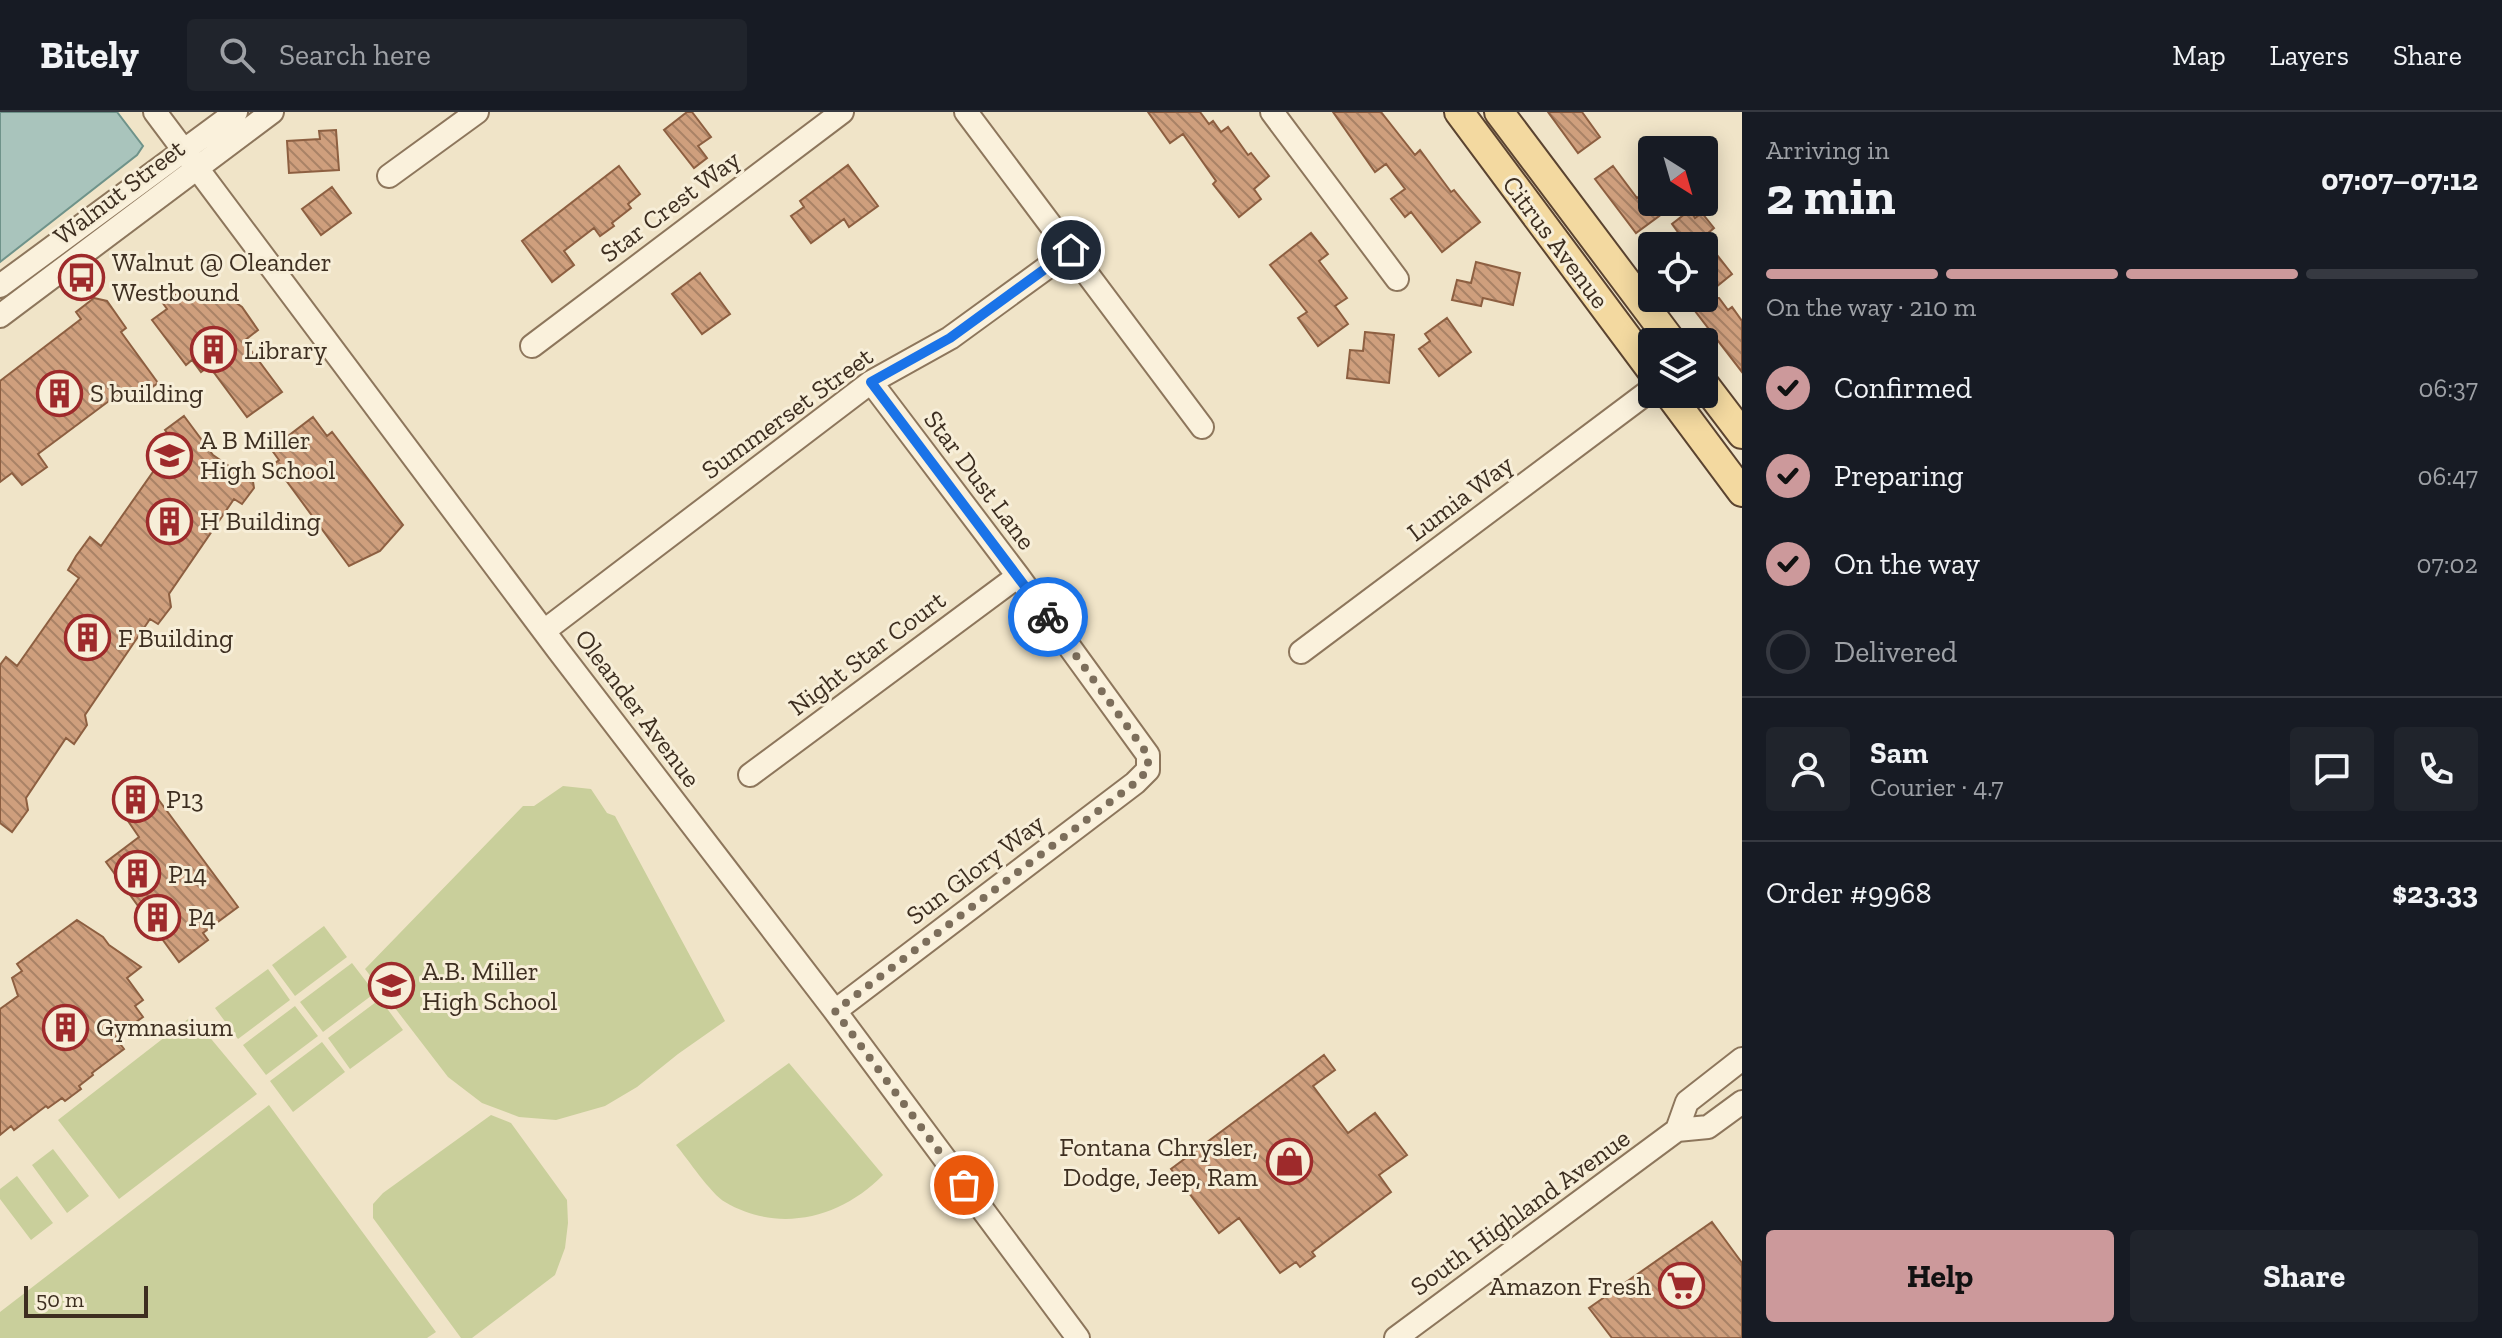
<!DOCTYPE html>
<meta charset="utf-8">
<style>
body{margin:0;font-family:"Zilla Slab",serif;background:#20242c;color:#f1f3f6;height:100vh;display:flex;flex-direction:column;font-size:30px;white-space:nowrap}
*{box-sizing:border-box;margin:0}
p{font-size:26px;color:#9ea1a6}
.icon{flex:none;width:44px;height:44px;fill:none;stroke:currentColor;stroke-width:2;stroke-linecap:round;stroke-linejoin:round}
.map{position:relative;flex:1;overflow:hidden}
.side{display:flex;flex-direction:column;background:#171b24;width:760px}
.side>*{flex:none}
.needle{width:52px;rotate:143deg}
.controls{position:absolute;left:1638px;top:24px;display:grid;gap:16px}
.controls a{display:grid;place-items:center;width:80px;height:80px;border-radius:8px;background:#171b24;box-shadow:0 4px 20px #0003;font-size:40px}
.scale{position:absolute;left:24px;bottom:20px;width:124px;box-sizing:border-box;padding-left:8px;border:4px solid #3d2e20;border-top:0;font-size:22px;line-height:28px;white-space:nowrap;color:#3d2e20;-webkit-text-stroke:6px #f7eed8;paint-order:stroke}
.pin{position:absolute;display:grid;place-items:center;width:68px;height:68px;color:#fff;margin:-34px;border:4px solid #fff;border-radius:50%;box-shadow:0 2px 8px #0007}
.courier{position:absolute;display:grid;place-items:center;width:80px;height:80px;margin:-40px;border:6px solid #1a73e8;border-radius:50%;background:#fff;color:#222;box-shadow:0 2px 10px #0007}
.summary em{font-style:normal;font-weight:800}
.summary div{display:flex;flex-direction:column-reverse}
.summary{display:flex;align-items:center;justify-content:space-between;height:136px;padding:0 24px}
h1{font-size:52px;font-weight:800;line-height:60px}
.bar{display:grid;grid-template-columns:repeat(4,1fr);gap:12px 8px;align-content:center;height:96px;padding:0 24px}
.bar i{height:10px;border-radius:6px;background:#363941}
.bar .active{background:#cc999b}
.bar p{grid-column:span 4}
.line{display:flex;align-items:center;gap:20px;padding:0 24px;border-top:2px solid #363941}
.line div{flex:1}
.round{display:grid;place-items:center;flex:none;width:84px;height:84px;border-radius:8px;background:#20242c}
ol{padding:0 24px;list-style:none}
li{display:flex;align-items:center;gap:24px;height:88px}
li p{margin-inline-start:auto}
li .icon{padding:8px;border-radius:50%;background:#cc999b;color:#111;stroke-width:4}
li:last-child{color:#9ea1a6}
li i{width:44px;height:44px;border:4px solid #363941;border-radius:50%}
.action{display:flex;gap:16px;margin-top:auto;padding:16px 24px}
.action a{flex:1;height:92px;border-radius:8px;background:#cc999b;color:#111;font-size:32px;font-weight:800;line-height:92px;text-align:center}
.action a+a{background:#20242c;color:#f1f3f6}
header{display:flex;align-items:center;gap:48px;box-sizing:border-box;height:112px;padding:0 40px;background:#171b24;border-bottom:2px solid #363941}
header strong{font-size:38px}
nav{display:flex;gap:44px;margin-inline-start:auto;font-size:28px}
.search{width:560px;height:72px;background:#20242c;display:flex;align-items:center;gap:20px;box-sizing:border-box;padding:0 28px;border-radius:8px;color:#9ea1a6;font-size:30px}
main{display:flex;flex:1;min-height:0}
.map>svg:first-child{display:block}
</style>
<header>
<strong>Bitely</strong>
<div class="search"><svg class="icon" aria-label="search" viewBox="0 0 24 24"><circle cx="10" cy="10" r="6"/><path d="M15 15l6 6"/></svg>Search here</div>
<nav><a>Map</a><a>Layers</a><a>Share</a></nav>
</header>
<main>
<div class="map">
<svg width="1742" height="1226" viewBox="0 0 1742 1226">
<defs>
<pattern id="building-back-hatch" width="6" height="6" patternUnits="userSpaceOnUse" patternTransform="scale(2)"><rect width="6" height="6" fill="#cf9f7d"/><path d="M-1 5l2 2M0 0l6 6M5-1l2 2" fill="none" stroke="#a98266"/></pattern>
</defs>
<rect width="100%" height="100%" fill="#f0e4c8"/>
<path fill="#c9cf9b" d="M 563,674 L 591,677 L 607,701 L 615,704 L 725,909 L 678,942 L 637,975 L 605,994 L 556,1008 L 519,1005 L 482,991 L 448,965 L 365,857 L 523,694 L 534,694 Z
M 324,814 L 347,845 L 295,884 L 272,853 Z
M 352,851 L 375,881 L 323,920 L 300,890 Z
M 268,857 L 290,888 L 238,927 L 215,896 Z
M 380,887 L 403,918 L 350,957 L 328,926 Z
M 295,894 L 318,924 L 266,963 L 243,933 Z
M 192,904 L 257,982 L 119,1087 L 58,1008 Z
M 322,930 L 345,960 L 293,1000 L 270,969 Z
M 789,951 L 883,1063 C 841,1106 779,1122 725,1090 C 711,1082 687,1046 676,1033 Z
M 269,993 L 436,1220 L 427,1226 L 0,1226 L 0,1200 Z
M 491,1003 L 511,1011 L 567,1088 L 568,1111 L 565,1136 L 555,1163 L 472,1226 L 461,1226 L 373,1106 L 373,1092 L 383,1081 Z
M 53,1037 L 89,1084 L 67,1101 L 32,1053 Z
M 17,1064 L 53,1111 L 31,1128 L 0,1087 L 0,1077 Z"/>
<path fill="#a9c4bc" stroke="#6f938a" stroke-width="2" d="M 0,0 L 117,0 L 143,34 L 137,43 L 0,150 Z"/>
<path fill="url(#building-back-hatch)" stroke="#8d5f41" stroke-width="2" d="M 687,0 L 692,0 L 711,25 L 698,34 L 707,46 L 694,56 L 664,18 Z
M 1148,0 L 1200,0 L 1209,12 L 1213,9 L 1221,20 L 1228,15 L 1248,43 L 1251,41 L 1269,64 L 1254,77 L 1261,87 L 1239,105 L 1213,72 L 1216,69 L 1183,22 L 1170,31 Z
M 1333,0 L 1381,0 L 1415,43 L 1420,38 L 1451,80 L 1454,78 L 1480,110 L 1442,140 L 1411,100 L 1405,105 L 1391,87 L 1405,77 L 1386,52 L 1375,60 Z
M 1548,0 L 1582,0 L 1600,25 L 1578,41 Z
M 336,18 L 339,58 L 289,61 L 287,29 L 320,27 L 319,19 Z
M 848,53 L 878,94 L 849,115 L 844,107 L 811,131 L 791,104 L 804,95 L 800,89 Z
M 619,54 L 640,82 L 628,92 L 631,96 L 612,111 L 614,114 L 600,124 L 594,116 L 564,139 L 574,153 L 552,170 L 522,129 Z
M 1613,54 L 1637,86 L 1641,83 L 1646,90 L 1659,90 L 1666,99 L 1636,121 L 1595,67 Z
M 332,75 L 351,101 L 321,123 L 302,97 Z
M 1690,98 L 1695,106 L 1702,101 L 1714,116 L 1707,122 L 1716,134 L 1710,134 L 1732,162 L 1704,185 L 1704,134 L 1688,134 L 1672,112 Z
M 1311,121 L 1328,142 L 1319,149 L 1347,186 L 1335,194 L 1348,212 L 1318,234 L 1298,206 L 1307,200 L 1270,153 Z
M 1476,150 L 1520,161 L 1513,193 L 1483,186 L 1481,194 L 1452,188 L 1457,168 L 1471,171 Z
M 700,161 L 730,202 L 702,222 L 672,182 Z
M 194,178 L 225,183 L 242,195 L 258,218 L 244,229 L 282,280 L 247,305 L 209,254 L 201,260 L 192,248 L 186,253 L 152,208 L 167,197 L 162,190 L 171,183 Z
M 94,186 L 107,189 L 126,216 L 121,220 L 158,271 L 134,288 L 125,277 L 38,342 L 47,355 L 22,373 L 12,361 L 0,370 L 0,269 L 81,207 L 76,200 Z
M 1685,186 L 1719,186 L 1728,198 L 1732,195 L 1742,209 L 1742,260 Z
M 1447,206 L 1471,240 L 1439,264 L 1419,237 L 1430,229 L 1425,222 Z
M 1365,220 L 1394,223 L 1389,271 L 1347,266 L 1350,238 L 1363,239 Z
M 184,304 L 213,343 L 239,361 L 242,356 L 252,363 L 254,376 L 242,392 L 234,387 L 169,482 L 171,495 L 158,512 L 150,507 L 85,603 L 87,613 L 74,632 L 66,626 L 26,686 L 28,698 L 12,720 L 0,711 L 0,553 L 6,545 L 17,554 L 79,466 L 68,458 L 76,444 L 90,425 L 101,434 L 169,337 L 164,330 L 170,325 L 165,318 Z
M 313,305 L 327,324 L 332,320 L 403,413 L 380,439 L 349,454 L 274,352 L 279,348 L 271,337 Z
M 144,668 L 238,795 L 203,821 L 208,828 L 179,850 L 106,750 L 139,725 L 115,690 Z
M 77,808 L 103,825 L 109,833 L 141,855 L 127,866 L 143,888 L 135,894 L 143,905 L 115,925 L 124,937 L 92,961 L 93,963 L 79,974 L 81,977 L 65,989 L 62,986 L 48,996 L 46,994 L 14,1018 L 11,1014 L 0,1023 L 0,897 L 18,884 L 12,866 L 22,859 L 17,852 Z
M 1324,943 L 1335,958 L 1313,974 L 1348,1021 L 1375,1001 L 1407,1043 L 1379,1063 L 1391,1080 L 1312,1140 L 1315,1144 L 1300,1155 L 1296,1150 L 1280,1161 L 1239,1106 L 1219,1121 L 1171,1057 Z
M 1712,1110 L 1742,1151 L 1742,1226 L 1612,1226 L 1589,1196 Z"/>
<g fill="none" stroke-linecap="round" stroke-linejoin="round">
<defs>
<path id="minor" d="M 155,0 L 558,538 L 835,899 L 1078,1226
M 966,0 L 1202,315
M 1272,0 L 1397,167
M 389,64 L 477,0
M 0,174 L 236,0
M 0,204 L 272,0
M 532,234 L 842,0
M 544,519 L 871,270 L 950,226 L 1071,138
M 1301,540 L 1652,277
M 750,663 L 1018,464
M 835,899 L 1135,671 L 1148,658 L 1148,643 L 1018,464 L 871,270
M 1677,1018 L 1687,990 L 1742,947
M 1396,1226 L 1677,1018 L 1708,1015 L 1742,990"/>
<path id="major" d="M 1459,0 L 1652,259
M 1499,0 L 1672,230
M 1704,272 L 1742,322
M 1669,282 L 1742,380"/>
</defs>
<use href="#minor" stroke="#8d765c" stroke-width="26"/>
<use href="#major" stroke="#5b4430" stroke-width="32"/>
<use href="#minor" stroke="#faf1dc" stroke-width="22"/>
<use href="#major" stroke="#f3d9a0" stroke-width="28"/>
</g>
<g fill="none" stroke-linecap="round" stroke-linejoin="round">
<path stroke="#7c6e5b" stroke-width="8" stroke-dasharray="0 14.4" d="M 964,1073 L 835,899 L 1135,671 L 1148,658 L 1148,643 L 1048,505"/>
<path stroke="#1a73e8" stroke-width="10" d="M 1048,505 L 871,270 L 950,226 L 1071,138"/>
</g>
<defs>
<symbol id="bus-ring" viewBox="-11 -11 22 22"><circle r="9.5" fill="#f7eed8" stroke="#9e2a2b" stroke-width="1.5"/><path d="M-5-6H5V4H4V6H2V4H-2V6H-4V4H-5ZM-3.5-4V0h7V-4ZM-3.5 1.2v1.5H-2V1.2ZM2 1.2v1.5H3.5V1.2Z" fill="#9e2a2b"/></symbol>
<symbol id="building-ring" viewBox="-11 -11 22 22"><circle r="9.5" fill="#f7eed8" stroke="#9e2a2b" stroke-width="1.5"/><path d="M-4-6H4V6H1V3H-1V6H-4ZM-2.5-4.3h1.7v1.8h-1.7ZM.8-4.3h1.7v1.8H.8ZM-2.5-1h1.7V.8h-1.7ZM.8-1h1.7V.8H.8Z" fill="#9e2a2b"/></symbol>
<symbol id="school-ring" viewBox="-11 -11 22 22"><circle r="9.5" fill="#f7eed8" stroke="#9e2a2b" stroke-width="1.5"/><path d="M0-5L7-2L0 1L-7-2ZM-4 1L0 2.5L4 1V4Q0 6-4 4Z" fill="#9e2a2b"/></symbol>
<symbol id="shop-ring" viewBox="-11 -11 22 22"><circle r="9.5" fill="#f7eed8" stroke="#9e2a2b" stroke-width="1.5"/><path d="M-5-2.5h2.3a2.7 3.5 0 0 1 5.4 0H5L5.5 6h-11ZM-1.5-2.5h3a1.5 2.3 0 0 0-3 0Z" fill="#9e2a2b"/></symbol>
<symbol id="supermarket-ring" viewBox="-11 -11 22 22"><circle r="9.5" fill="#f7eed8" stroke="#9e2a2b" stroke-width="1.5"/><path d="M-6-5.5h2.5l.6 2H6L4.5 2H-2.5L-4.4-4H-6ZM-1.5 3.2a1.3 1.3 0 1 0 .1 0ZM3 3.2a1.3 1.3 0 1 0 .1 0Z" fill="#9e2a2b"/></symbol>
</defs>
<g fill-rule="evenodd">
<use href="#bus-ring" x="56" y="140" width="51" height="51"/>
<use href="#building-ring" x="188" y="212" width="51" height="51"/>
<use href="#building-ring" x="34" y="256" width="51" height="51"/>
<use href="#school-ring" x="144" y="318" width="51" height="51"/>
<use href="#building-ring" x="144" y="384" width="51" height="51"/>
<use href="#building-ring" x="62" y="500" width="51" height="51"/>
<use href="#building-ring" x="110" y="662" width="51" height="51"/>
<use href="#building-ring" x="112" y="736" width="51" height="51"/>
<use href="#building-ring" x="132" y="780" width="51" height="51"/>
<use href="#school-ring" x="366" y="848" width="51" height="51"/>
<use href="#building-ring" x="40" y="890" width="51" height="51"/>
<use href="#shop-ring" x="1264" y="1024" width="51" height="51"/>
<use href="#supermarket-ring" x="1656" y="1148" width="51" height="51"/>
</g>
<g text-anchor="middle" stroke-width="6" stroke-linejoin="round" paint-order="stroke">
<g font-size="26" fill="#3d2e20" stroke="#f7eed8">
<text transform="translate(119 80) rotate(-37)" y="9">Walnut Street</text>
<text transform="translate(670 94) rotate(-37)" y="9">Star Crest Way</text>
<text transform="translate(1556 130) rotate(53)" y="9">Citrus Avenue</text>
<text transform="translate(787 301) rotate(-36)" y="9">Summerset Street</text>
<text transform="translate(980 368) rotate(53)" y="9">Star Dust Lane</text>
<text transform="translate(1460 386) rotate(-37)" y="9">Lumia Way</text>
<text transform="translate(867 541) rotate(-37)" y="9">Night Star Court</text>
<text transform="translate(638 596) rotate(53)" y="9">Oleander Avenue</text>
<text transform="translate(975 757) rotate(-37)" y="9">Sun Glory Way</text>
<text transform="translate(1520 1100) rotate(-36)" y="9">South Highland Avenue</text>
</g>
<g font-size="26" fill="#3d2e20" stroke="#f7eed8" text-anchor="start">
<text x="112" y="159">Walnut @ Oleander<tspan x="112" dy="30">Westbound</tspan></text>
<text x="244" y="247">Library</text>
<text x="90" y="290">S building</text>
<text x="200" y="337">A B Miller<tspan x="200" dy="30">High School</tspan></text>
<text x="200" y="418">H Building</text>
<text x="118" y="535">F Building</text>
<text x="166" y="696">P13</text>
<text x="168" y="771">P14</text>
<text x="188" y="814">P4</text>
<text x="422" y="868">A.B. Miller<tspan x="422" dy="30">High School</tspan></text>
<text x="96" y="924">Gymnasium</text>
<text x="1258" y="1044" text-anchor="end">Fontana Chrysler,<tspan x="1258" dy="30">Dodge, Jeep, Ram</tspan></text>
<text x="1651" y="1183" text-anchor="end">Amazon Fresh</text>
</g>
</g>
</svg>
<div class="controls">
<a><svg class="needle" viewBox="-14 -14 28 28"><path d="M0-13l5 13h-10z" fill="#e53935"/><path d="M0 13l5-13h-10z" fill="#9ea1a6"/></svg></a>
<a><svg class="icon" aria-label="locate" viewBox="0 0 24 24"><circle cx="12" cy="12" r="6"/><path d="M12 2v4M12 18v4M2 12h4M18 12h4"/></svg></a>
<a><svg class="icon" aria-label="layers" viewBox="0 0 24 24"><path d="M12 4l9 5-9 5-9-5zM3 14l9 5 9-5"/></svg></a>
</div>
<div class="scale">50 m</div>
<div class="pin" style="left:964px;top:1073px;background:#ea580c"><svg class="icon" aria-label="bag" viewBox="0 0 24 24"><path d="M5 8h14l-1 12H6zM9 8a3 3 0 0 1 6 0"/></svg></div>
<div class="pin" style="left:1071px;top:138px;background:#1f2937"><svg class="icon" aria-label="home" viewBox="0 0 24 24"><path d="M3 11l9-7 9 7M6 9v11h12V9"/></svg></div>
<div class="courier" style="left:1048px;top:505px"><svg class="icon" aria-label="bike" viewBox="0 0 24 24"><circle cx="6" cy="16" r="4"/><circle cx="18" cy="16" r="4"/><path d="M6 16l4-8h5l3 8M10 8l3 8H6M13 5h3"/></svg></div>
</div>
<section class="side">
<div class="summary"><div><h1>2 min</h1><p>Arriving in</p></div><em>07:07–07:12</em></div>
<div class="bar"><i class="active"></i><i class="active"></i><i class="active"></i><i></i><p>On the way · 210 m</p></div>
<ol>
<li><svg class="icon" aria-label="check" viewBox="0 0 24 24"><path d="M5 12l5 5 9-10"/></svg>Confirmed<p>06:37</p></li>
<li><svg class="icon" aria-label="check" viewBox="0 0 24 24"><path d="M5 12l5 5 9-10"/></svg>Preparing<p>06:47</p></li>
<li><svg class="icon" aria-label="check" viewBox="0 0 24 24"><path d="M5 12l5 5 9-10"/></svg>On the way<p>07:02</p></li>
<li><i></i>Delivered</li>
</ol>
<div class="line" style="height:144px"><a class="round"><svg class="icon" aria-label="person" viewBox="0 0 24 24"><circle cx="12" cy="8" r="4"/><path d="M4 21q1-7 8-7t8 7"/></svg></a><div><b>Sam</b><p>Courier · 4.7</p></div><a class="round"><svg class="icon" aria-label="chat" viewBox="0 0 24 24"><path d="M4 5h16v11H9l-5 4z"/></svg></a><a class="round"><svg class="icon" aria-label="phone" viewBox="0 0 24 24"><path d="M5 4h4l2 5-3 2q2 4 5 5l2-3 5 2v4C11 20 4 13 5 4z"/></svg></a></div>
<div class="line" style="height:104px"><div>Order #9968</div><b>$23.33</b></div>
<div class="action"><a>Help</a><a>Share</a></div>
</section>
</main>
